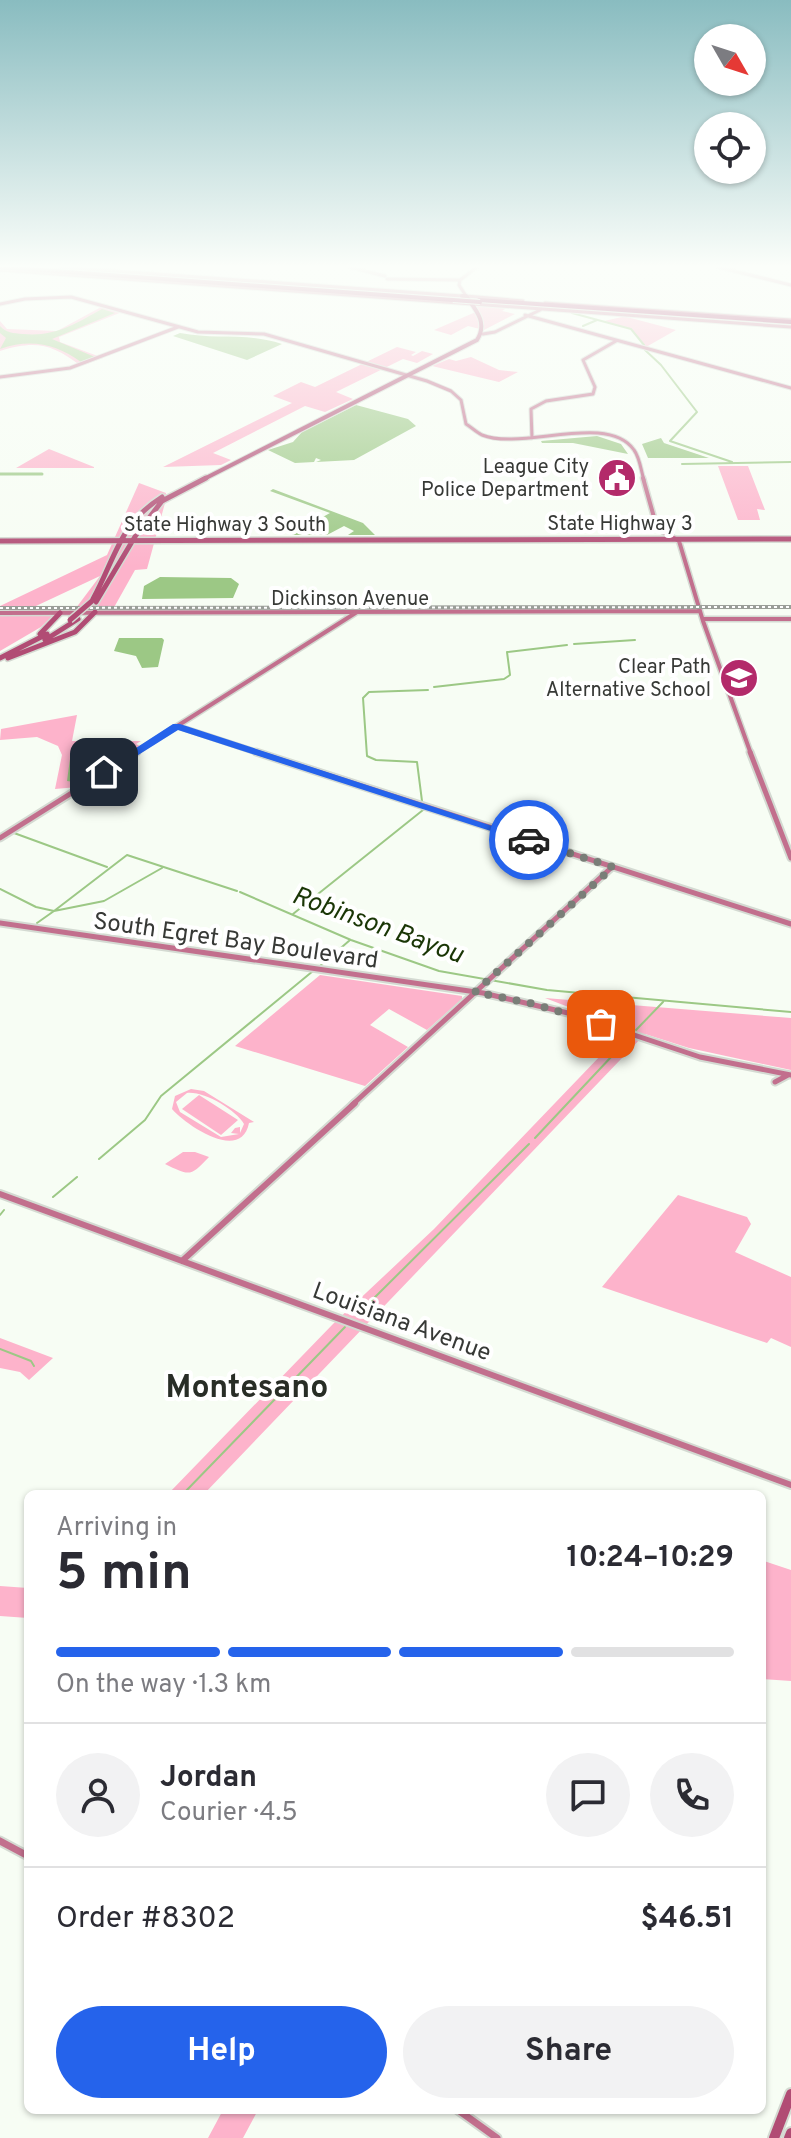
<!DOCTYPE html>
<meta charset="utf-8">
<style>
body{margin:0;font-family:Overpass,sans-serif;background:#f2f2f3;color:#2b2b33;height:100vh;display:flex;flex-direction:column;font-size:30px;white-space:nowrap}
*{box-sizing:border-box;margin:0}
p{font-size:26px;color:#7c7c81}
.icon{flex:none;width:44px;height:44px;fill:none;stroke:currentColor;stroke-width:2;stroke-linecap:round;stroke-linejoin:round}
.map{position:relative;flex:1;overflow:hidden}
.drawer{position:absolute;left:24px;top:1490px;width:742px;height:624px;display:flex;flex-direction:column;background:#fff;border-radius:12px;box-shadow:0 2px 6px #0004}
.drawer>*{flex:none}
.needle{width:52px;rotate:129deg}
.fabs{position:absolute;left:694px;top:24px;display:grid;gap:16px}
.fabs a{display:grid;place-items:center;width:72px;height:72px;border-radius:50%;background:#fff;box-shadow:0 2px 6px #0004;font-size:40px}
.pin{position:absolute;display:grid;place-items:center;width:68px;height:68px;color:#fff;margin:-34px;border-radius:16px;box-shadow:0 4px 12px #0006}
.courier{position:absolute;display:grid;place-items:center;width:80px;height:80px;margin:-40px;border:6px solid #2563eb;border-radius:50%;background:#fff;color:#222;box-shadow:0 2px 10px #0007}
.summary em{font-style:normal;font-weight:700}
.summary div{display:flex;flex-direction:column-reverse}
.summary{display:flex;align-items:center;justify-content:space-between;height:136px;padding:0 32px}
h1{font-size:52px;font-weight:700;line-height:60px}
.bar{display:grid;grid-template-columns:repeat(4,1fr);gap:12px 8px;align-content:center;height:96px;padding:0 32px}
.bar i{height:10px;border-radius:6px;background:#e1e1e2}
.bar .selected{background:#2563eb}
.bar p{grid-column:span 4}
.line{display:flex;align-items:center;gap:20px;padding:0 32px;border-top:2px solid #e1e1e2}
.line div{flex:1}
.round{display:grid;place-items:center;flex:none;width:84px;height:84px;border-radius:42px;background:#f2f2f3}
.cta{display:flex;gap:16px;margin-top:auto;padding:16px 32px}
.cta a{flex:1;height:92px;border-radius:48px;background:#2563eb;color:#fff;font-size:32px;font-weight:700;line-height:92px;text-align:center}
.cta a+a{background:#f2f2f3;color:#2b2b33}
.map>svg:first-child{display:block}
</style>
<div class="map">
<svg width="791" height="2138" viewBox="0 0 791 2138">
<rect width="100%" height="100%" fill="#f7fdf4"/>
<path fill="#fdb3cb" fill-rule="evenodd" d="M 480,305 L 508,307 L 502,311 L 515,314 L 484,330 L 468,326 L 451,335 L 434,330 L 478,311 L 476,306 Z
M 103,306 L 122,312 L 59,337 L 60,342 L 103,358 L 81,366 C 52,344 36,340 0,351 L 0,321 L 7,329 L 57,331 Z
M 622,317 L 627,317 L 676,330 L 646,347 L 630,329 L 604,321 Z
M 397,347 L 416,352 L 411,355 L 413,356 L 422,351 L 433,354 L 417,363 L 403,359 L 336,392 L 353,399 L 325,412 L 305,406 L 213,453 L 231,460 L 221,465 L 163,467 L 292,403 L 273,396 L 301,382 L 315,387 Z
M 471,357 L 499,370 L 518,372 L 499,382 L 432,366 L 449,359 L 456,361 Z
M 49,449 L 94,467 L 94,468 L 16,468 Z
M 718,466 L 748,466 L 765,510 L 757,509 L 760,520 L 738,520 Z
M 139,483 L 166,493 L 165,503 L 147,569 L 135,570 L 112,611 L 73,612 L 100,576 L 21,613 L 55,614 L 41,627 L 0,651 L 0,606 L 107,555 Z
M 77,715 L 72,741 L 141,741 L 136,744 L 140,746 L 78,787 L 55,789 L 62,755 L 58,746 L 37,737 L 0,740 L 1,729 Z
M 320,975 L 462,996 L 462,999 L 427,1030 L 389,1009 L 370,1025 L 408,1047 L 365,1086 L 235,1046 Z
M 545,998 L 791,1018 L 791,1070 L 689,1048 L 645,1034 L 204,1494 L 168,1494 L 333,1324 L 434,1229 L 626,1029 Z
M 191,1089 L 204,1091 L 254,1122 L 249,1123 C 241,1163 186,1125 172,1109 L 175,1096 ZM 187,1093 C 204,1091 236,1110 244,1124 L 240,1133 L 240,1127 L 235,1128 L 231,1133 L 239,1134 L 221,1137 L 180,1112 L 176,1102 Z
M 199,1095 L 238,1120 L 221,1135 L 182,1109 Z
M 183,1152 L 195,1152 L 209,1157 C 190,1177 190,1176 165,1164 Z
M 678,1195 L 747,1217 L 751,1224 L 735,1252 L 791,1277 L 791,1347 L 771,1338 L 767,1343 L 602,1287 Z
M 0,1338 L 53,1358 L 29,1380 L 20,1372 L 0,1368 Z
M 764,1561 L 791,1570 L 791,1681 L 762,1679 Z
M 0,1586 L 28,1588 L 28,1618 L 0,1616 Z
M 223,2110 L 258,2110 L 243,2138 L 208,2138 Z"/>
<path fill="#9cc885" d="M 102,309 L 115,313 L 52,339 L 95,357 L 81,362 C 56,344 31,338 0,349 L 6,338 L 0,333 L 0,326 C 6,333 13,333 23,334 C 55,337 75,324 102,309 Z
M 180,333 C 216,340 246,332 282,344 L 247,360 L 173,336 Z
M 356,405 L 408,419 L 416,426 L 354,460 L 316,462 L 321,460 L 316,458 L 314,462 L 295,463 L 268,450 L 293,442 L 302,432 Z
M 597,436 L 621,444 L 628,454 L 573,443 L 542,443 L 541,441 Z
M 661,438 L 664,443 L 709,458 L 648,458 L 642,444 Z
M 273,489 L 363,523 L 375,535 L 348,535 L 354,531 L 344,526 L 327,535 L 290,535 L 330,513 L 270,491 Z
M 160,577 L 231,578 L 239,584 L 233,598 L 142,599 L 144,586 Z
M 119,638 L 162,638 L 164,640 L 158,667 L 142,668 L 136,656 L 114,651 Z
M 128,745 L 74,782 L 67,781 L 70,759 L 77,746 Z"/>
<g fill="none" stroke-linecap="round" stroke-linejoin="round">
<path stroke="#9cc885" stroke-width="2" d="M 572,313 L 631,329 L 644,345
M 583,326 L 597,320
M 645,350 L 661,365 L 697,412 L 670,441 L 732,462
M 682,464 L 791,462
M 574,644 L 635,640
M 434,687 L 504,679 L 510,675 L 507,652 L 567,645
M 422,801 L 417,762 L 376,760 L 367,756 L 363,698 L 369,692 L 428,690
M 14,833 L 107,867
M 0,889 L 36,907 L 54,911 L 127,855 L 237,891
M 240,892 L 351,940 L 439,971 L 547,990 L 791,1012
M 293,914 L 423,810
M 37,923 L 54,911 L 104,901 L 162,868
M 319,967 L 350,940
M 636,1030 L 663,1002
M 535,1138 L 628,1039
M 99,1159 L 145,1120 L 161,1096 L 313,971
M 53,1197 L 77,1177
M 0,1215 L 4,1210
M 356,1316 L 529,1144
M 0,1349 L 31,1361 L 34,1366
M 183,1494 L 345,1327"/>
<path stroke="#9cc885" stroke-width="3" d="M 0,474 L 42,474"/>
<defs>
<path id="secondary-far4" d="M 59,267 L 462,296
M 349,267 L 385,276
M 477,267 L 460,280 L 459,285 L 466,296 L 523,301
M 718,267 L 791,285
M 0,270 L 791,327
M 387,279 L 460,280
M 545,303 L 791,320
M 0,304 L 25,299 L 71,297 L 198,332 L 264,334 L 427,381 L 451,391 L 461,400 L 466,424 C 471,427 476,432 482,435 C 522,451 607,412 634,450 C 640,458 641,471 644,480
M 525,315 L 791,388
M 483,334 L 495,332 L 540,310
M 0,377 L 70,368 L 178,327
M 532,438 L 531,409 L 546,401 L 593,394 L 595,387 L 583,360 L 616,341"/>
<path id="secondary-far3" d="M 643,478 L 657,528 L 679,541 L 703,621 L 751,754
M 0,613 L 699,611
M 703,619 L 791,619
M 177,726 L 262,754
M 133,754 L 357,612"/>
<path id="secondary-far2" d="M 256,752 L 791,924
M 750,752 L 791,858
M 0,838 L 137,752
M 0,923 L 483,993 L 568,1013 L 700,1057 L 791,1075
M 775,1082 L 788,1075
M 352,1105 L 612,867"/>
<path id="secondary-far1" d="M 0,1194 L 791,1485
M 182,1261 L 355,1103"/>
<path id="secondary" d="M 0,1841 L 28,1856
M 458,2110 L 497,2138"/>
<path id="primary-far2" d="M 202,480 L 477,340 C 488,323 476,310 466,296 L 462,296"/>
<path id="primary-far1" d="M 0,541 L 791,539
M 93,599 C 116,557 119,524 162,497
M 96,602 L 136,535 L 162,501 L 206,478
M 40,634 L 60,613
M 45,640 L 78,619
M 0,658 L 47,634
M 8,658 L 75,632 L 95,612"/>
<path id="primary" d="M 774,2138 L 791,2094
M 789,2138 L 791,2133"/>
<path id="highway" d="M 0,267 L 453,300
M 479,300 L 791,322"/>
</defs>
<use href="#secondary-far4" stroke="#d4dad2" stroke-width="5"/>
<use href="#secondary-far3" stroke="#d4dad2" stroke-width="7"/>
<use href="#secondary-far2" stroke="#d4dad2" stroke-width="9"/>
<use href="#secondary-far1" stroke="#d4dad2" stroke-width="10"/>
<use href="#secondary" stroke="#d4dad2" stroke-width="11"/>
<use href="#primary-far2" stroke="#d4dad2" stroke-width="6"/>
<use href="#primary-far1" stroke="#d4dad2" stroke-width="8"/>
<use href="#primary" stroke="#d4dad2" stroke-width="14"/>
<use href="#highway" stroke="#d4dad2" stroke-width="6"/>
<use href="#secondary-far4" stroke="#c26f8d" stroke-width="3"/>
<use href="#secondary-far3" stroke="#c26f8d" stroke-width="4"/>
<use href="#secondary-far2" stroke="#c26f8d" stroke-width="5"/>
<use href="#secondary-far1" stroke="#c26f8d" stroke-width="6"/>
<use href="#secondary" stroke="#c26f8d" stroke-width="7"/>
<use href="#primary-far2" stroke="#b14c74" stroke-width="4"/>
<use href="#primary-far1" stroke="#b14c74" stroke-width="5"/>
<use href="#primary" stroke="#b14c74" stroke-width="10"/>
<use href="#highway" stroke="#a0285e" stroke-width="4"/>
<defs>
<path id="rail" d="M 0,608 L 791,607"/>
</defs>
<use href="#rail" stroke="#9a9e98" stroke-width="4"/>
<use href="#rail" stroke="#fff" stroke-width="2" stroke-dasharray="3" stroke-linecap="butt"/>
<defs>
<path id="primary-bridge" d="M 70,620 L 92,601"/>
<path id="highway-bridge" d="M 453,300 L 480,302"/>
</defs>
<use href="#primary-bridge" stroke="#d4dad2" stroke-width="8" stroke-linecap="butt"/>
<use href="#highway-bridge" stroke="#d4dad2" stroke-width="6" stroke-linecap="butt"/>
<use href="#primary-bridge" stroke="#b14c74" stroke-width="5"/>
<use href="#highway-bridge" stroke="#a0285e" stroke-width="4"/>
</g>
<linearGradient id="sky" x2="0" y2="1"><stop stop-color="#89bcc0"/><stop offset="0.47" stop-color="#fbfefa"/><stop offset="1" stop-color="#fbfefa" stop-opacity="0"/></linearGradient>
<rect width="791" height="567" fill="url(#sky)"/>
<path fill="#2563eb" d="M 173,724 L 180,724 L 535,840 L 525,842 L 178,730 L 108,774 L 99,772 Z"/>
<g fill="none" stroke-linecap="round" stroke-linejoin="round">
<path stroke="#7a7e78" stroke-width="8" stroke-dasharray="0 14.4" d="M 529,840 L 613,867 L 475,992 L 534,1004 L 601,1024"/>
</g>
<defs>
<symbol id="civic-disc" viewBox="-11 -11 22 22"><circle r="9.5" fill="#b32a6a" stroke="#fff"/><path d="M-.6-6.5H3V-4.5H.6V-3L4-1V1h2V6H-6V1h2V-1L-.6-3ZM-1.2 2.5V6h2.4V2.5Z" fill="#fff"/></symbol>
<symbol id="school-disc" viewBox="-11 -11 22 22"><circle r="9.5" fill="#b32a6a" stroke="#fff"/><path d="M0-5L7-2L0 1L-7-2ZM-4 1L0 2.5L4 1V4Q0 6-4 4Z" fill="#fff"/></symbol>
</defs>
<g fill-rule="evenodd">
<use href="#civic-disc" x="595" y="456" width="44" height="44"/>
<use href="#school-disc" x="717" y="656" width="44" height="44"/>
</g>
<g text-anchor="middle" stroke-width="8" stroke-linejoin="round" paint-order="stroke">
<g font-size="20" fill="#373936" stroke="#fff" text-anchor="end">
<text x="589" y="473">League City<tspan x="589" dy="23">Police Department</tspan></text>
<text x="711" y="673">Clear Path<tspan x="711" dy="23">Alternative School</tspan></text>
</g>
<g font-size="20" fill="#373936" stroke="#fff">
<text x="620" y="530">State Highway 3</text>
<text x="225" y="531">State Highway 3 South</text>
<text x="350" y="605">Dickinson Avenue</text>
</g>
<g font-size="24" fill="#373936" stroke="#fff">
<text transform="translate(236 940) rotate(8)" y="8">South Egret Bay Boulevard</text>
<text transform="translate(402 1321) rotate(20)" y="8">Louisiana Avenue</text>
</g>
<g font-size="26" font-style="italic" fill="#1a3606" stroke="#fff">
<text transform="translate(378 924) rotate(20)" y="9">Robinson Bayou</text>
</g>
<g font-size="32" font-weight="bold" fill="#282d26" stroke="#fff">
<text x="247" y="1397">Montesano</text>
</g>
</g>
</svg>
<div class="fabs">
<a><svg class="needle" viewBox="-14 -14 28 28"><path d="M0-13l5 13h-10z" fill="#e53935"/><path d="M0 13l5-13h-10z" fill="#7c7c81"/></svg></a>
<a><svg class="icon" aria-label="locate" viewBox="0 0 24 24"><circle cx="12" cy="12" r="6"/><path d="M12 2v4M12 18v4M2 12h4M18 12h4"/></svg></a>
</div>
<div class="pin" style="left:601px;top:1024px;background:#ea580c"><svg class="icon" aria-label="bag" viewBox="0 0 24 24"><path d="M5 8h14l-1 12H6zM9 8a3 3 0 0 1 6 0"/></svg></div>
<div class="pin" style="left:104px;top:772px;background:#1f2937"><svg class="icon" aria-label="home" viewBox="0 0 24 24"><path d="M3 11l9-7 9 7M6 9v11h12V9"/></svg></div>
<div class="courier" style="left:529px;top:840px"><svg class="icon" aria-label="car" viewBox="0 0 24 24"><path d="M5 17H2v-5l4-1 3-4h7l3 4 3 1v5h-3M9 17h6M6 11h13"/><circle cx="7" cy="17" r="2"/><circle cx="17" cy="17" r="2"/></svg></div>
<section class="drawer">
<div class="summary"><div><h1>5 min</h1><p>Arriving in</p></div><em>10:24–10:29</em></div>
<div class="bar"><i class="selected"></i><i class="selected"></i><i class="selected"></i><i></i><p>On the way · 1.3 km</p></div>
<div class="line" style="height:144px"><a class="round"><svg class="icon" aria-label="person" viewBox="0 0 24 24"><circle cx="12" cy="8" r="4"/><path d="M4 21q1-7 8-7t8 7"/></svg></a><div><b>Jordan</b><p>Courier · 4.5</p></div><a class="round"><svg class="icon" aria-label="chat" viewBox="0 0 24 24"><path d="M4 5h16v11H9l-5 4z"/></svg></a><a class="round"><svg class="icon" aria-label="phone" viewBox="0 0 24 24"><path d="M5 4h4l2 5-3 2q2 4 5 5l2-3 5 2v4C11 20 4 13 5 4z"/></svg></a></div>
<div class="line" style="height:104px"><div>Order #8302</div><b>$46.51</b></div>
<div class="cta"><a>Help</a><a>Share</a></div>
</section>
</div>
